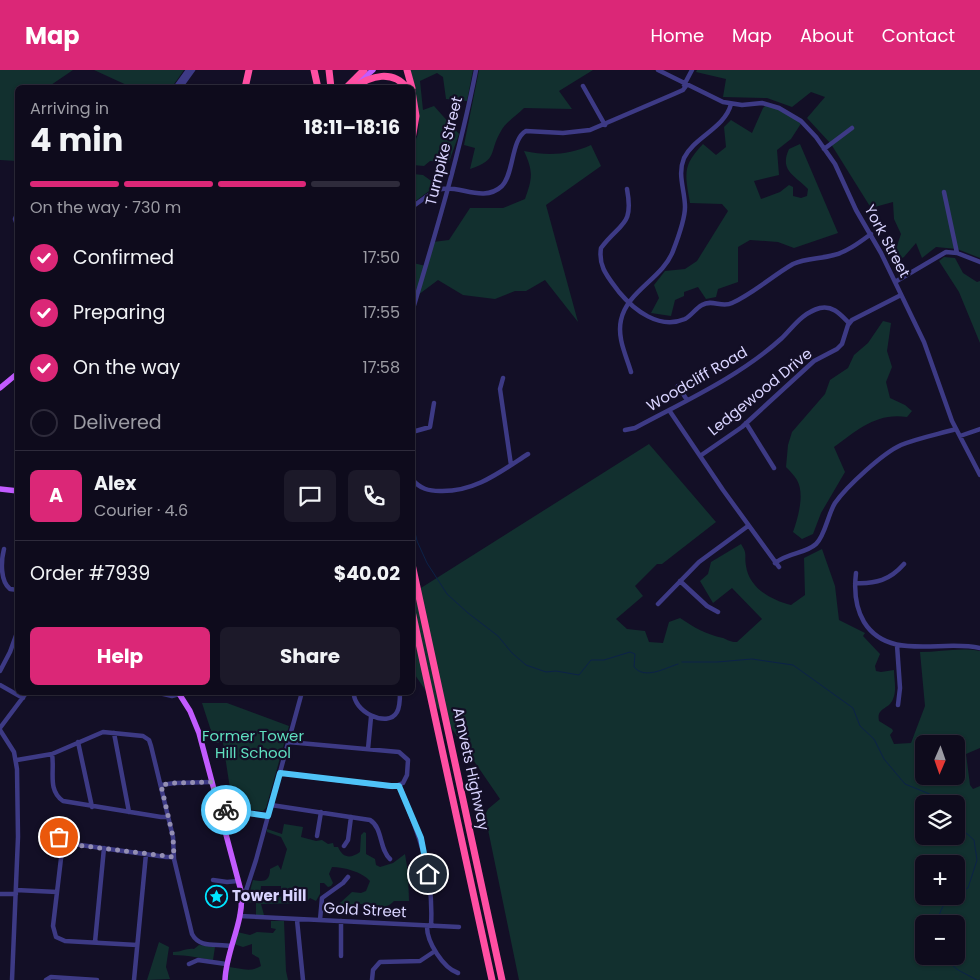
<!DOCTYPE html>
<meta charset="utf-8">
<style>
body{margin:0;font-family:Poppins,sans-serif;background:#1c1929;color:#f1f3f6;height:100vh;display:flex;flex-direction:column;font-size:19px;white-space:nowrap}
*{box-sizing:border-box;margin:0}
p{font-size:16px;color:#9b9ba3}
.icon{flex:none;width:28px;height:28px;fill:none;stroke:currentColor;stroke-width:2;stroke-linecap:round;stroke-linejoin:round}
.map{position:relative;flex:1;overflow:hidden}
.side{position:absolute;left:15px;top:15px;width:400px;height:610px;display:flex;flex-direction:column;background:#0e0b1c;border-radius:8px;box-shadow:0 1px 4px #0004,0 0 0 1px #2e2b3b}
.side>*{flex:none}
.needle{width:32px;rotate:182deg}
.fabs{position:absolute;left:915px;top:665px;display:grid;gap:10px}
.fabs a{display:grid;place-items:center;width:50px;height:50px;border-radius:8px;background:#0e0b1c;box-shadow:0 1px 4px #0004,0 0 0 1px #2e2b3b;font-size:25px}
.pin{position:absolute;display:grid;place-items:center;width:42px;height:42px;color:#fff;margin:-21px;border:2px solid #fff;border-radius:50%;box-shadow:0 1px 5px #0007}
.courier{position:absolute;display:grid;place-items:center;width:50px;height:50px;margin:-25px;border:4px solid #4fc3f7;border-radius:50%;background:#fff;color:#222;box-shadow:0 1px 6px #0007}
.summary em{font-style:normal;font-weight:700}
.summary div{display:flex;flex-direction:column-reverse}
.summary{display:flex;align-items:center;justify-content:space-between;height:85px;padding:0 15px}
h1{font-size:32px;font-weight:700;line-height:38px}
.bar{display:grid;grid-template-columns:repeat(4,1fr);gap:8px 5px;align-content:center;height:60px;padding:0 15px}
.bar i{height:6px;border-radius:4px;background:#2e2b3b}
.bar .current{background:#db2777}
.bar p{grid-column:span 4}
.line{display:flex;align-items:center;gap:12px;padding:0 15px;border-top:1px solid #2e2b3b}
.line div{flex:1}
.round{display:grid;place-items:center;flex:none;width:52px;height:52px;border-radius:8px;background:#1c1929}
ol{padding:0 15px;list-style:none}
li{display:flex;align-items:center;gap:15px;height:55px}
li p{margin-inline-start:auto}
li .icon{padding:5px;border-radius:50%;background:#db2777;color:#fff;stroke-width:4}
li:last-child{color:#9b9ba3}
li i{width:28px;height:28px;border:2px solid #2e2b3b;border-radius:50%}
.primary-button{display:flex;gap:10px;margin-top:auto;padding:10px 15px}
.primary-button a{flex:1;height:58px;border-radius:8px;background:#db2777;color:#fff;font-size:20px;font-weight:700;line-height:58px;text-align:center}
.primary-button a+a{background:#1c1929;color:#f1f3f6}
header{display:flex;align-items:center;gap:30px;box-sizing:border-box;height:70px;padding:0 25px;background:#db2777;color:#fff}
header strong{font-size:24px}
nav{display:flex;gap:28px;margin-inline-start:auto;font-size:18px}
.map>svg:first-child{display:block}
</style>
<header>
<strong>Map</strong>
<nav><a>Home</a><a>Map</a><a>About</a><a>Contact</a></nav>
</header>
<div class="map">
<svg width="980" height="910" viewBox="0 0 980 910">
<rect width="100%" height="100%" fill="#130f26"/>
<path fill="#12302f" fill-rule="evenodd" d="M 0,0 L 73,0 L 48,17 L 18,18 L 17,91 L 0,90 Z
M 94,0 L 184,0 L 172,17 L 131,17 Z
M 410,0 L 473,0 L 467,31 L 446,29 L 443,7 L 437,3 L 420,11 L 423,40 L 434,36 L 459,64 L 449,92 L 430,91 L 424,96 L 413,95 L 413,77 L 418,64 L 419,51 L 415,17 Z
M 479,0 L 593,0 L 559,21 L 572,39 L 524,38 C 517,45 506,52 501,61 C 488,83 499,89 470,99 L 475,78 L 464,75 Z
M 697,0 L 980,0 L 980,188 L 957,179 L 936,177 L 922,188 L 916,173 L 904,187 L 896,191 L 894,185 L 901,164 L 894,149 L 893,132 L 871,138 L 831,74 L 807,48 L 825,27 L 811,22 L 792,37 L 767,28 L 723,27 L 726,9 L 696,2 Z
M 767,34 L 802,52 L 791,69 L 777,80 L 779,105 L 754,111 L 761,129 L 780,122 L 789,115 L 793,117 L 793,126 L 801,128 L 807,126 L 808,119 C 795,105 779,101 789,79 L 800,74 L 838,163 L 794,178 L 778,172 L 750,170 L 738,177 L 738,212 L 718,219 L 716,227 L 706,229 L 698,217 L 684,222 L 684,226 L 675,230 L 671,246 L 651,243 L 659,228 L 654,215 L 665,201 L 685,199 L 697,191 L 728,141 L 722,134 L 690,133 C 685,104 682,96 703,74 L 716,85 L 726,77 L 724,57 L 731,50 L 752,63 L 763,38 Z
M 591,75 L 601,96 L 546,135 L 578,252 L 545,210 L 526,221 L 515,221 L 495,229 L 463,225 L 438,210 L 418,225 L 413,242 L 413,193 L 426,196 L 433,172 L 449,170 L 470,138 L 503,138 L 525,129 C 533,107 533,101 524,81 C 548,86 569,85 591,75 Z
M 413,104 L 423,105 L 437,115 L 413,133 Z
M 944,187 L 955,188 L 963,203 L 977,212 L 980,211 L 980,273 L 959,222 L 939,191 Z
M 883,251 L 891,253 L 887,281 L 892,297 L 886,312 L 890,328 L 905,335 L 912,341 L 907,347 C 877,342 857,360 834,377 L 845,402 L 821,443 L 813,464 L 802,469 L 793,462 C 798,448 805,424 797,410 C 794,405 790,401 786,397 L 788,375 L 792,362 L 825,324 L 830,310 L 848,298 L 854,285 L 868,273 Z
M 649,374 L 716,452 L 662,494 L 657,494 L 635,516 L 643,526 L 616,549 L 627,559 L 645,561 L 649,572 L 663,573 L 669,552 L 680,548 C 695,558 705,564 723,568 C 728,570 730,572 737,572 L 762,549 L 732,518 L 713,533 L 700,511 L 708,504 L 711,492 L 741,474 C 748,485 744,484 746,496 C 749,518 771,530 791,535 L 805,525 L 804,488 L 822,479 L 835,516 L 839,550 L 865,563 L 863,566 L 880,584 L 875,596 L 876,601 L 881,602 L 894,600 C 894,609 897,620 893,629 C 889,640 876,637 879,651 L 892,659 L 893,661 L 890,665 L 894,674 L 911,673 L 925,636 L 920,582 C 940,582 960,577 980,581 L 980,678 L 966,684 L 970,715 L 973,719 L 980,716 L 980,910 L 519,910 L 485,745 L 488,739 L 500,729 L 413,602 L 413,523 ZM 924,674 L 956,674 L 956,706 L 924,706 ZM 924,734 L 956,734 L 956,766 L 924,766 ZM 924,794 L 956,794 L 956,826 L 924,826 ZM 924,854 L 956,854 L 956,886 L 924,886 Z
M 202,633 L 227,633 L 289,656 L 266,738 L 263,741 L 233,738 L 223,673 L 215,673 Z
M 284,754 L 303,757 L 301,767 L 316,771 L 322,770 L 328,774 L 333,773 L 334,777 L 338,777 C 343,788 350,789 360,782 L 361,765 L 364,762 L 366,763 L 366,784 L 375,789 L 376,795 L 380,797 L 393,793 L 405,784 L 408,803 L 409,831 L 394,831 C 382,843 375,835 360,834 L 353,840 L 343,839 L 340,833 L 352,822 L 361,823 L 366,821 L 370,811 C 362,802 344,797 332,797 L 329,804 L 333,813 L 331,816 L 328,817 L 324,813 L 320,813 L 320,824 L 316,831 L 310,828 L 305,833 L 261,834 L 264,845 L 256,845 L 256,833 L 247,832 L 253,810 C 263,812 270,812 270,799 L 278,795 L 281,800 L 287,779 L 281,767 L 267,762 L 267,759 L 282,764 ZM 261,816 L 281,816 L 281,826 L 276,826 L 276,830 L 265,830 L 263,827 L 256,830 L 255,824 L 260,825 Z
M 271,851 L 284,851 L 286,901 L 288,910 L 227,910 L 229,897 C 240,898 250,903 261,896 L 259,888 L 252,884 L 252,874 L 243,877 L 234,874 L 237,862 L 250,865 L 257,862 L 273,863 L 276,859 L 271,858 Z
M 159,872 L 169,877 L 166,897 L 170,909 L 147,910 Z
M 199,875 L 215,877 L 213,890 C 199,888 187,885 173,885 L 173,882 C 182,882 186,878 194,879 Z"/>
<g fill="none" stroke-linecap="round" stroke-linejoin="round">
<path stroke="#0c2248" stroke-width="1" d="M 412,449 L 417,471 L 427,493 L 447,524 L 468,543 L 498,566 L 512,583 L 526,595 L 546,602 L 556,601 L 579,605 L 591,590 L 604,590 L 630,582 L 635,584 L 634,597 C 645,610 665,598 678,594
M 682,592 L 717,592 L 752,589 L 793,595 L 853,638 L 860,656 L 874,669 L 884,689 L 905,714 L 949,732 L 949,734
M 956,754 L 974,770 L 977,790 L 968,818 L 956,824
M 937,854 C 939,843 943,832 953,826
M 941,886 L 958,900 L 977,910
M 979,910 L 980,910"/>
<path stroke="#3d3a85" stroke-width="4.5" d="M 658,0 L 723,32 L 742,35 L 762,33 L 779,38 L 801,51 L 816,67 L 835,94 L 856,140 L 881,183 L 924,272 L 952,351 L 980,405
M 684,15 L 692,0
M 583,16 L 605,55
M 175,18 L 188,0
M 180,18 L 193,0
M 824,79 L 852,58
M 627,119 C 634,157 620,152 601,178 C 598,197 608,207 619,222 C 634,240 659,260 685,249 C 691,246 696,238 702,235 C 712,229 722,238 732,233 C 754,223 772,206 793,194 C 806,188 821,189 834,185 C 847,182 860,172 871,164
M 944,122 L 957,183
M 412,137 C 421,131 432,121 442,119 C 459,115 484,133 502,116 C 514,104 511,69 526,61 L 563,63 L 590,60 L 674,24 L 683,20 L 686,16
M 18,142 L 15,149 L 18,158
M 895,212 L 946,182 L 957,183 L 980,192
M 412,242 C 436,162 460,82 476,0
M 631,302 C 626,285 617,268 621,250 C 627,221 663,208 673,181 C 678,168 685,150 685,137 C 685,120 677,105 684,88 C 694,67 725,58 731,34
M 503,308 L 500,319 L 511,395
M 678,316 L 687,330
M 669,340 L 723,420 L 779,497
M 746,353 L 774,398
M 625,360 L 635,358 C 685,331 739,307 782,268 C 794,256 802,243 820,238 C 833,235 841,245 849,253
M 412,362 L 430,357 L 434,333
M 960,366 L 980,359
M 700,386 L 742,357 L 814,291 L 837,279 L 842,274 L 848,255 L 852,250 L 901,225
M 412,409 C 420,419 429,421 440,421 C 475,422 500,402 528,384
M 4,479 C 1,491 0,511 10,519 L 18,520
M 775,493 C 789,482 805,484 816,474 C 825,466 828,444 835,433 C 847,416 883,383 901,375 C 918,368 939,364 956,359
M 856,503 C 854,520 855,537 864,552 C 889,592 942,569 980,578
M 680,511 L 707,536 L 718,542
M 855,513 C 876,514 890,510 904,494
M 658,534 L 699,492 L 748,456
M 897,575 L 900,618 L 898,635
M 0,601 L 10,582 L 18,560
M 0,615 L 23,628
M 155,622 L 172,626 L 179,624
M 354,622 C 352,641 388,659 397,642 C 400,637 400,629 400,622
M 0,658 L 27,622
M 0,660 L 14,682 L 17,699 L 18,767 L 12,910
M 114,663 L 129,742
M 78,672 L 92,737
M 368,679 L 371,647
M 52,684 C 55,701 47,720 63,731 L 161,747 L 168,747
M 17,690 L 52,684 L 103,662 L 143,666 L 149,670 L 151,676 L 173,767 L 174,789 L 192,864 C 200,879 217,873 231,876
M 280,703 L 393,717 L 403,713 L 407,705 L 408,690 L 399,682 L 288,672
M 161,715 L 175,713 L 212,712
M 399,716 C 419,763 434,804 431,856
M 271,735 L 370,750 C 383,758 379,779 390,789
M 219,740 L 268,746
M 317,766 L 321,742
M 344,776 L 348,770 L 351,747
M 62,779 L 56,774 L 58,768 L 64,767 L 68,774
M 213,810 L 227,812 L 238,811
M 16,820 L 57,822
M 0,824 L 16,824
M 242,833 L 256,790 L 302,622
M 239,846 L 459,857
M 297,850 L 303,910
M 320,850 L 322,828 L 343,813 L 348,807
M 427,857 C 427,872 443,898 458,903
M 95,872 L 104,778
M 137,875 L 65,871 L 56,867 L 53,856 L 62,780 L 66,775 L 73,774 L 166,787 L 174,787
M 341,886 L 341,851
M 189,894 L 198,890 L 226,894
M 46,910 L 51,907 L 97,910
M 134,910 L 146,784
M 372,910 L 373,900 L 380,892 L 420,891 L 435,881"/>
<path stroke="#c25bff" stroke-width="5.5" d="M 358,13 L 373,0
M 0,318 L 18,303
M 0,419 L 18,421
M 178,622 L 190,641 L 199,663 L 241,821 C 245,851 226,880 225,910"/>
<path stroke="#ff4fa3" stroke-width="7" d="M 314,0 L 318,18
M 329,0 L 331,18
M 407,0 L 412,18
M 245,18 L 249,0
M 346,18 L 364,0
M 354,18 C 371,5 393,0 407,18
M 412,21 L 416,46 L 412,69
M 412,494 L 502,910
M 412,541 L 492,910"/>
</g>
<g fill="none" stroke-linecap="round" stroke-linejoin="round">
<path stroke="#948fb3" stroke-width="5" stroke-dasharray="0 9" d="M 59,767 L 64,767 L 68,774 L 174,787 L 173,767 L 161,715 L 175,713 L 212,712 L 219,740 L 226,740"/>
<path stroke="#4fc3f7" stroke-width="6" d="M 226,740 L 268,746 L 280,703 L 391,716 L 399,716 L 421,768 L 428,804"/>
</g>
<defs>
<symbol id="sight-ring" viewBox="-11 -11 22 22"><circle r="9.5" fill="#130f26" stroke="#00e5ff" stroke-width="1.5"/><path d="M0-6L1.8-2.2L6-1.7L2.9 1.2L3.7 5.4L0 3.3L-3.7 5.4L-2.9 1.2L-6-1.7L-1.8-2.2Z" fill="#00e5ff"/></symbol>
</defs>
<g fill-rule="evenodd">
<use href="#sight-ring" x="204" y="814" width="25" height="25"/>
</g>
<g text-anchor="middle" stroke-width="4.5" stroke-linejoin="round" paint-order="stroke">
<g font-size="15" fill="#d9d4ff" stroke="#130f26">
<text transform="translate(444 81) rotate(-76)" y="5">Turnpike Street</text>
<text transform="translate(887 171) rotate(62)" y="5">York Street</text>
<text transform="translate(697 309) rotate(-30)" y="5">Woodcliff Road</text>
<text transform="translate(760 322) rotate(-39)" y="5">Ledgewood Drive</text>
<text transform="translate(471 699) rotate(78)" y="5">Amvets Highway</text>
<text transform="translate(365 840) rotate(3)" y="5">Gold Street</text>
</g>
<g font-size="15" fill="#5fe0c0" stroke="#130f26">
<text x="253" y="671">Former Tower<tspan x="253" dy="17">Hill School</tspan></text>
</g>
<g font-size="15" font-weight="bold" fill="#d9d4ff" stroke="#130f26" text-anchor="start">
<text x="232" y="831">Tower Hill</text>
</g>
</g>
</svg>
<div class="fabs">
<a><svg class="needle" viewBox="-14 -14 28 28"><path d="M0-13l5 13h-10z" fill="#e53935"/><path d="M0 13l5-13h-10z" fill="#9b9ba3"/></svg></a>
<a><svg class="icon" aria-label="layers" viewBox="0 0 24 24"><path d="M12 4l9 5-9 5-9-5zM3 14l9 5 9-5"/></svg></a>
<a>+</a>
<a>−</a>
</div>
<div class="pin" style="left:59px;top:767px;background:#ea580c"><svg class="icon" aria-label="bag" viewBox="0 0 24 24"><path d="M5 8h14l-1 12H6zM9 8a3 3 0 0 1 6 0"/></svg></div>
<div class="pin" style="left:428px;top:804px;background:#1f2937"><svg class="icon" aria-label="home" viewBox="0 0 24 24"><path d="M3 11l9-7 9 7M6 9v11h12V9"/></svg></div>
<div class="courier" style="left:226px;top:740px"><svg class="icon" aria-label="bike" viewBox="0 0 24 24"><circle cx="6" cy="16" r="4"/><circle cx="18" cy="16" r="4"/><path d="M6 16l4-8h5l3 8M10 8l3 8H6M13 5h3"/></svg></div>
<section class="side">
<div class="summary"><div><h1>4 min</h1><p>Arriving in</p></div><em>18:11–18:16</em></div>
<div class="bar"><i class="current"></i><i class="current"></i><i class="current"></i><i></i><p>On the way · 730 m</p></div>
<ol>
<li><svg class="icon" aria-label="check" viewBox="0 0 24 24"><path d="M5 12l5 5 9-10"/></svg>Confirmed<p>17:50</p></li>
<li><svg class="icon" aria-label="check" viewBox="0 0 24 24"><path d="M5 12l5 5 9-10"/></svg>Preparing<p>17:55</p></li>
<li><svg class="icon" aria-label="check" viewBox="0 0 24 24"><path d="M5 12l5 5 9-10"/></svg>On the way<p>17:58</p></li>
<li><i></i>Delivered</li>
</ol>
<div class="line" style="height:90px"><b class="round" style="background:#db2777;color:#fff">A</b><div><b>Alex</b><p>Courier · 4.6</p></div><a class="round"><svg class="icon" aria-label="chat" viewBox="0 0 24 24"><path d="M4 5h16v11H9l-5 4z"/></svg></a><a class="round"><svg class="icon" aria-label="phone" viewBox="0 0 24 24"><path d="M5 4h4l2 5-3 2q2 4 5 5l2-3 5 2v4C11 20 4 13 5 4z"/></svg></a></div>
<div class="line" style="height:65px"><div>Order #7939</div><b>$40.02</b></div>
<div class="primary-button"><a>Help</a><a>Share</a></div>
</section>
</div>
